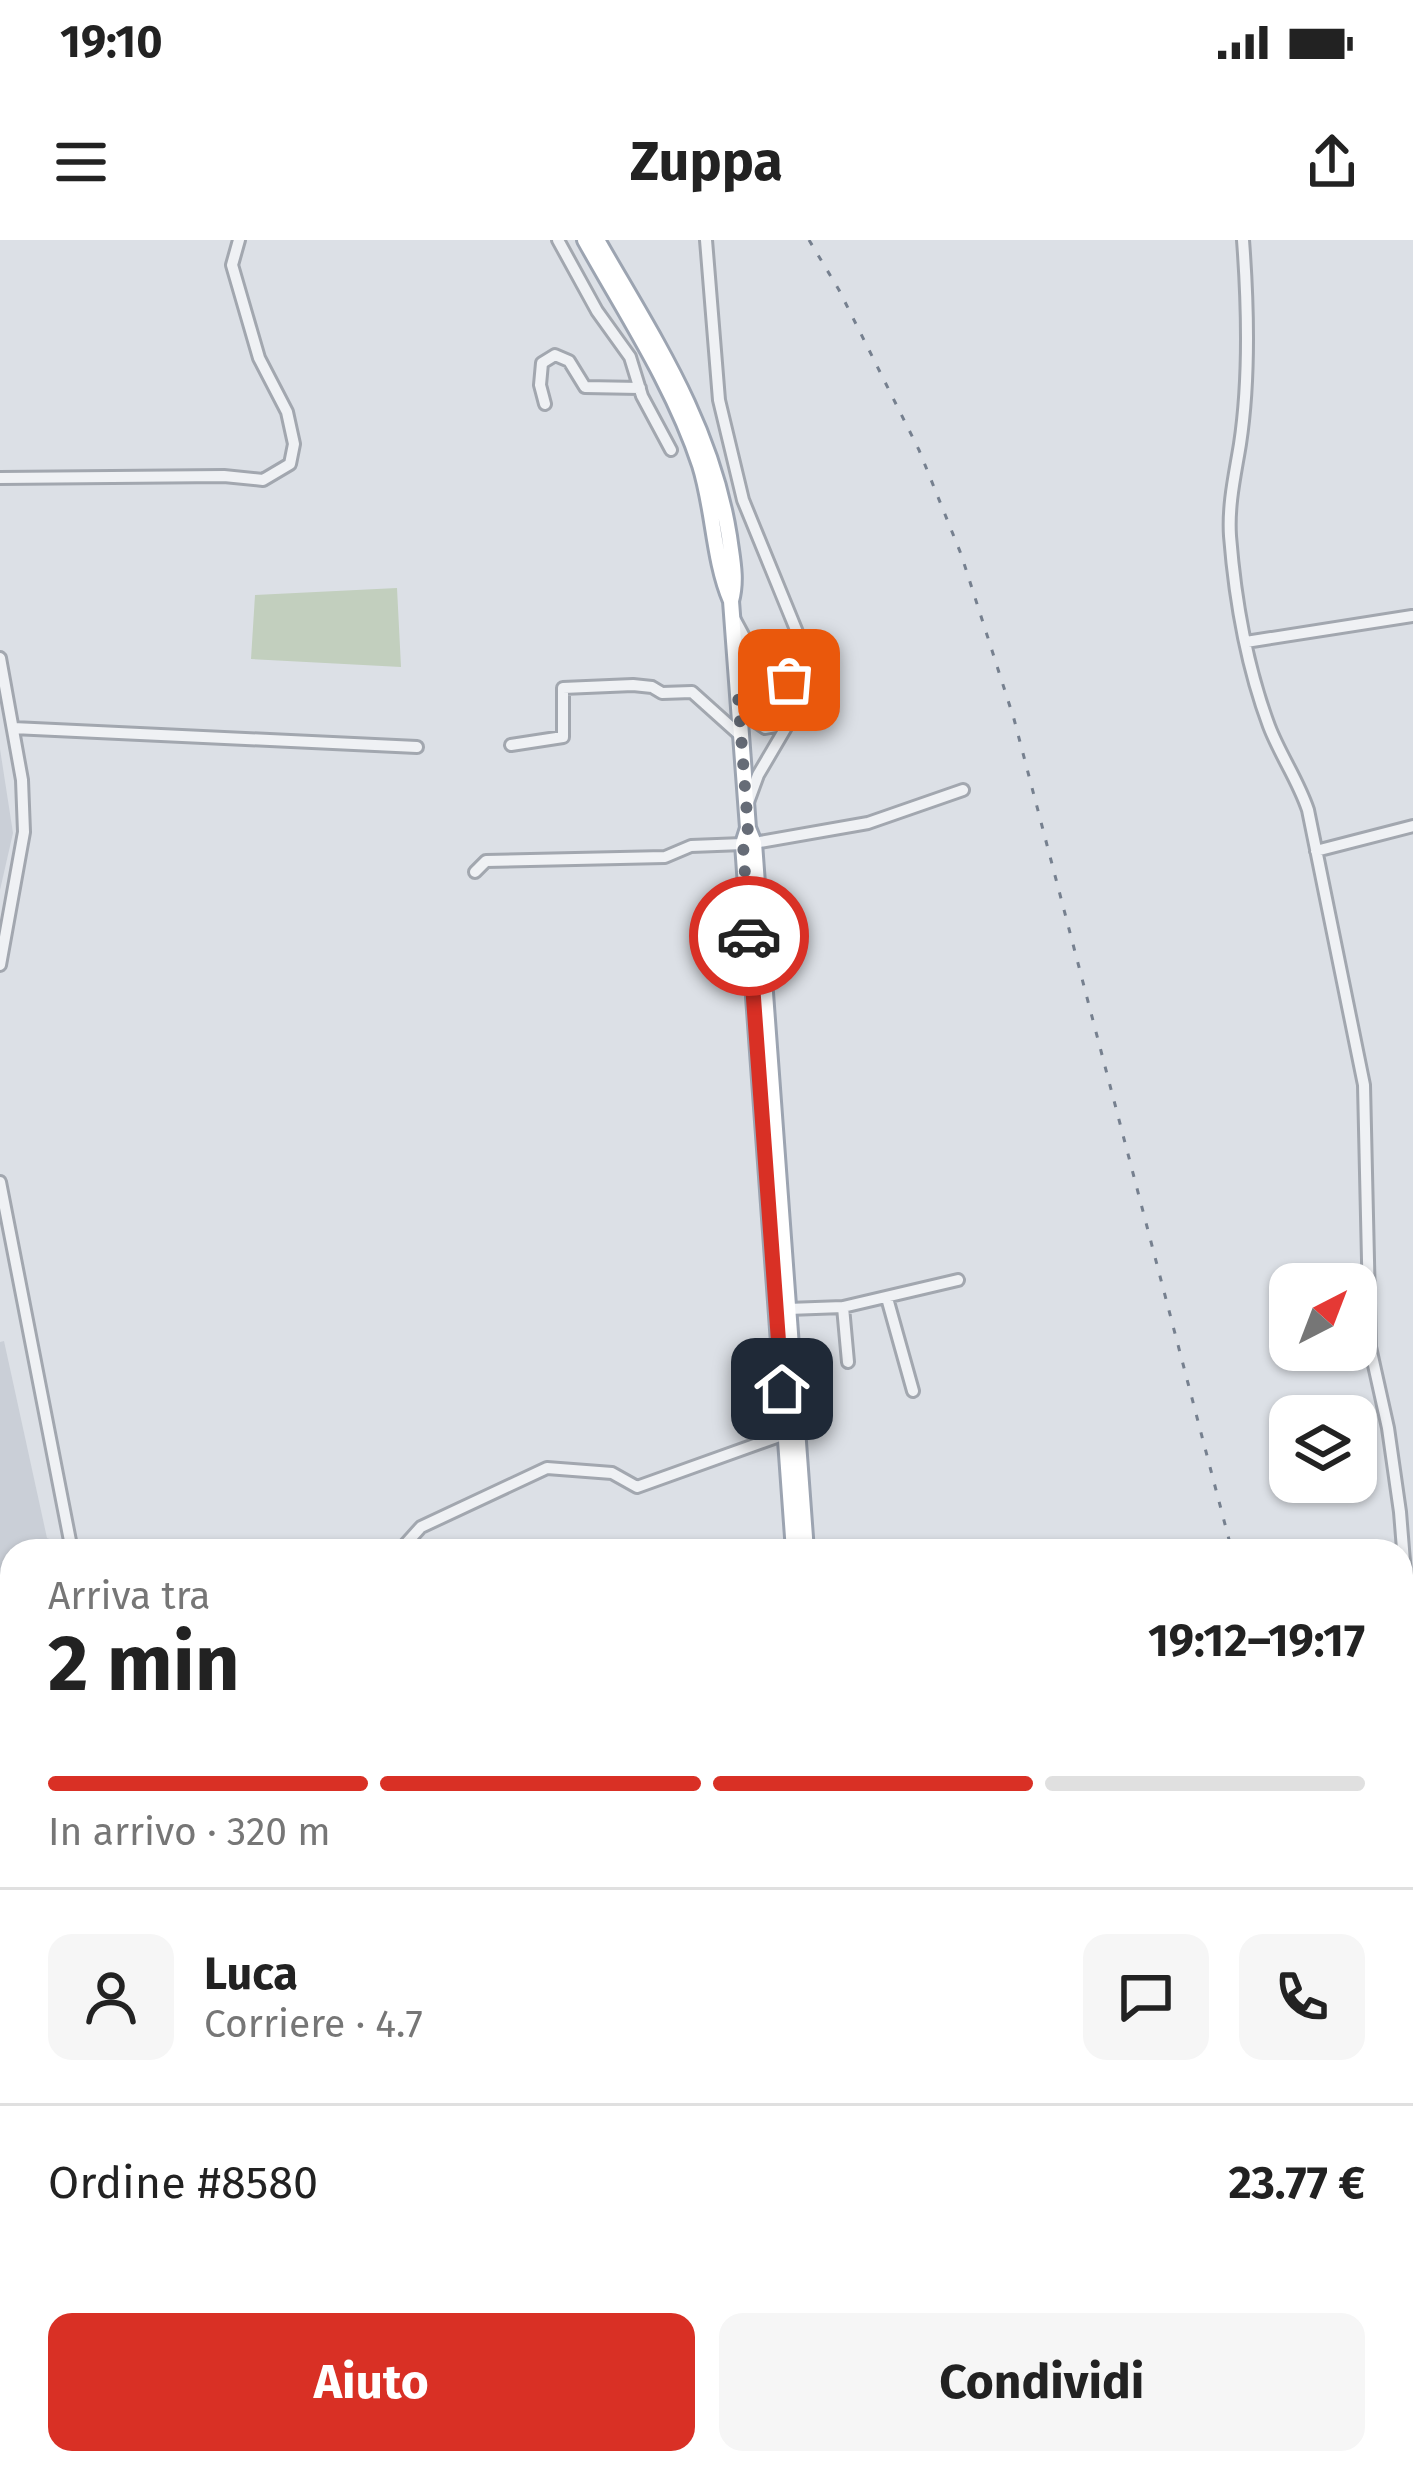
<!DOCTYPE html>
<html lang="it">
<meta charset="utf-8">
<style>
body{margin:0;font-family:"Fira Sans",sans-serif;background:#f6f6f6;color:#222;height:100vh;display:flex;flex-direction:column;font-size:45px;white-space:nowrap}
*{box-sizing:border-box;margin:0}
p{font-size:39px;color:#767676}
.icon{flex:none;width:66px;height:66px;fill:none;stroke:currentColor;stroke-width:2;stroke-linecap:round;stroke-linejoin:round}
.map{position:relative;flex:1;overflow:hidden}
.details{position:absolute;left:0px;top:1299px;width:1413px;height:936px;display:flex;flex-direction:column;background:#fff;border-radius:36px 36px 0 0;box-shadow:0 3px 9px #0004}
.details>*{flex:none}
.needle{width:78px;rotate:42deg}
.fabs{position:absolute;left:1269px;top:1023px;display:grid;gap:24px}
.fabs a{display:grid;place-items:center;width:108px;height:108px;border-radius:24px;background:#fff;box-shadow:0 3px 9px #0004;font-size:60px}
.pin{position:absolute;display:grid;place-items:center;width:102px;height:102px;color:#fff;margin:-51px;border-radius:24px;box-shadow:0 6px 18px #0006}
.courier{position:absolute;display:grid;place-items:center;width:120px;height:120px;margin:-60px;border:9px solid #d93025;border-radius:50%;background:#fff;color:#222;box-shadow:0 3px 15px #0007}
.headline em{font-style:normal;font-weight:700}
.headline div{display:flex;flex-direction:column-reverse}
.headline{display:flex;align-items:center;justify-content:space-between;height:204px;padding:0 48px}
h1{font-size:78px;font-weight:700;line-height:90px}
.bar{display:grid;grid-template-columns:repeat(4,1fr);gap:18px 12px;align-content:center;height:144px;padding:0 48px}
.bar i{height:15px;border-radius:9px;background:#e0e0e0}
.bar .selected{background:#d93025}
.bar p{grid-column:span 4}
.line{display:flex;align-items:center;gap:30px;padding:0 48px;border-top:3px solid #e0e0e0}
.line div{flex:1}
.round{display:grid;place-items:center;flex:none;width:126px;height:126px;border-radius:24px;background:#f6f6f6}
.cta{display:flex;gap:24px;margin-top:auto;padding:24px 48px}
.cta a{flex:1;height:138px;border-radius:24px;background:#d93025;color:#fff;font-size:48px;font-weight:700;line-height:138px;text-align:center}
.cta a+a{background:#f6f6f6;color:#222}
.status{display:flex;justify-content:space-between;align-items:center;height:84px;padding:0 60px;background:#fff;direction:ltr}
.status svg{height:33px;fill:currentColor}
header{display:flex;justify-content:space-between;align-items:center;height:156px;padding:0 48px;background:#fff;font-size:54px;font-weight:700}
.map>svg:first-child{display:block}
</style>
<div class="status"><b>19:10</b><svg viewBox="0 0 49 12"><path d="M0 12V9h3v3zM5 12V6h3v6zM10 12V3h3v9zM15 12V0h3v12zM26 1h20v11H26zM47 4h2v5h-2z"/></svg></div>
<header><svg class="icon" aria-label="menu" viewBox="0 0 24 24"><path d="M4 6h16M4 12h16M4 18h16"/></svg>Zuppa<svg class="icon" aria-label="share" viewBox="0 0 24 24"><path d="M12 15V3M7 8l5-5 5 5M5 13v7h14v-7"/></svg></header>
<div class="map">
<svg width="1413" height="2235" viewBox="0 0 1413 2235">
<rect width="100%" height="100%" fill="#dce0e6"/>
<path fill="#cacfd7" d="M 0,509 L 13,593 L 0,650 Z
M 4,1101 L 47,1298 L 55,1301 L 46,1311 L 12,1311 L 12,1345 L 0,1357 L 12,1371 L 12,1420 L 0,1428 L 0,1102 Z"/>
<path fill="#c2cfbe" d="M 397,348 L 401,427 L 251,419 L 255,355 Z
M 1413,1864 L 1413,1962 L 1401,1923 L 1401,1869 Z"/>
<g fill="none" stroke-linecap="round" stroke-linejoin="round">
<defs>
<path id="minor" d="M 558,0 L 597,71 L 630,117 L 642,156 L 671,210
M 706,0 L 719,160 L 743,260 L 808,419 L 805,455 L 758,535 L 747,565
M 1243,0 C 1248,66 1250,138 1240,204 C 1235,235 1228,264 1230,296 C 1235,359 1247,427 1269,486 C 1280,515 1298,540 1308,570 L 1364,845 L 1370,1107 L 1388,1188 L 1400,1272 L 1405,1334 L 1401,1351
M 545,164 L 540,145 L 542,123 L 555,115 L 569,121 L 585,147 L 640,148
M 0,238 L 224,236 L 263,240 L 290,224 L 294,204 L 287,172 L 259,118 L 232,25 L 239,0
M 734,378 L 756,419 L 793,444 L 798,464
M 1246,402 L 1412,376
M 0,418 L 22,540 L 24,592 L 0,725
M 738,455 C 739,454 752,440 753,439 C 775,423 792,435 798,398
M 739,470 L 765,488 L 786,484
M 13,488 L 417,507
M 511,505 L 563,497 L 563,448 L 633,445 L 652,447 L 662,453 L 692,452 L 741,496
M 754,603 L 868,583 L 963,550
M 1316,611 L 1413,586
M 475,632 L 486,621 L 665,617 L 691,606 L 743,604
M 0,942 L 72,1311
M 887,1058 L 913,1151
M 843,1067 L 848,1122
M 788,1069 L 843,1067 L 958,1040
M 392,1311 L 403,1307 L 421,1287 L 547,1228 L 612,1233 L 637,1247 L 785,1194
M 0,1590 L 12,1591
M 0,1752 L 12,1750
M 1401,1858 L 1413,1855
M 0,1885 L 12,1881
M 1401,2006 L 1413,2051
M 211,2223 L 220,2235
M 459,2223 L 464,2235
M 1014,2223 L 1021,2235
M 73,2235 L 121,2230 L 147,2232 L 195,2223
M 286,2235 L 311,2223
M 472,2235 L 496,2223
M 676,2235 L 698,2223
M 881,2235 L 906,2223
M 1228,2235 L 1233,2223"/>
<path id="major" d="M 585,0 C 625,72 674,146 700,225 C 714,269 713,319 731,361
M 597,0 C 653,98 711,183 729,296 C 732,319 737,339 731,361 L 748,588 L 754,603 L 806,1311
M 748,588 L 743,604 L 794,1311
M 917,2223 L 923,2235"/>
</defs>
<use href="#minor" stroke="#a2a7af" stroke-width="16"/>
<use href="#major" stroke="#9ca4b1" stroke-width="20"/>
<use href="#minor" stroke="#eff1f4" stroke-width="10"/>
<use href="#major" stroke="#fff" stroke-width="14"/>
<path stroke="#76808f" stroke-width="3" stroke-dasharray="6 12" stroke-linecap="butt" d="M 809,0 L 839,50 L 919,210 L 961,314 L 1014,479 L 1232,1311
M 1401,1953 L 1413,1999"/>
</g>
<g fill="none" stroke-linecap="round" stroke-linejoin="round">
<path stroke="#666c77" stroke-width="12" stroke-dasharray="0 21.6" d="M 749,696 L 743,604 L 748,588 L 738,455 C 754,438 766,426 789,440"/>
<path stroke="#d93025" stroke-width="15" d="M 749,696 L 782,1149"/>
</g>
</svg>
<div class="fabs">
<a><svg class="needle" viewBox="-14 -14 28 28"><path d="M0-13l5 13h-10z" fill="#e53935"/><path d="M0 13l5-13h-10z" fill="#767676"/></svg></a>
<a><svg class="icon" aria-label="layers" viewBox="0 0 24 24"><path d="M12 4l9 5-9 5-9-5zM3 14l9 5 9-5"/></svg></a>
</div>
<div class="pin" style="left:789px;top:440px;background:#ea580c"><svg class="icon" aria-label="bag" viewBox="0 0 24 24"><path d="M5 8h14l-1 12H6zM9 8a3 3 0 0 1 6 0"/></svg></div>
<div class="pin" style="left:782px;top:1149px;background:#1f2937"><svg class="icon" aria-label="home" viewBox="0 0 24 24"><path d="M3 11l9-7 9 7M6 9v11h12V9"/></svg></div>
<div class="courier" style="left:749px;top:696px"><svg class="icon" aria-label="car" viewBox="0 0 24 24"><path d="M5 17H2v-5l4-1 3-4h7l3 4 3 1v5h-3M9 17h6M6 11h13"/><circle cx="7" cy="17" r="2"/><circle cx="17" cy="17" r="2"/></svg></div>
<section class="details">
<div class="headline"><div><h1>2 min</h1><p>Arriva tra</p></div><em>19:12–19:17</em></div>
<div class="bar"><i class="selected"></i><i class="selected"></i><i class="selected"></i><i></i><p>In arrivo · 320 m</p></div>
<div class="line" style="height:216px"><a class="round"><svg class="icon" aria-label="person" viewBox="0 0 24 24"><circle cx="12" cy="8" r="4"/><path d="M4 21q1-7 8-7t8 7"/></svg></a><div><b>Luca</b><p>Corriere · 4.7</p></div><a class="round"><svg class="icon" aria-label="chat" viewBox="0 0 24 24"><path d="M4 5h16v11H9l-5 4z"/></svg></a><a class="round"><svg class="icon" aria-label="phone" viewBox="0 0 24 24"><path d="M5 4h4l2 5-3 2q2 4 5 5l2-3 5 2v4C11 20 4 13 5 4z"/></svg></a></div>
<div class="line" style="height:156px"><div>Ordine #8580</div><b>23.77 €</b></div>
<div class="cta"><a>Aiuto</a><a>Condividi</a></div>
</section>
</div>
